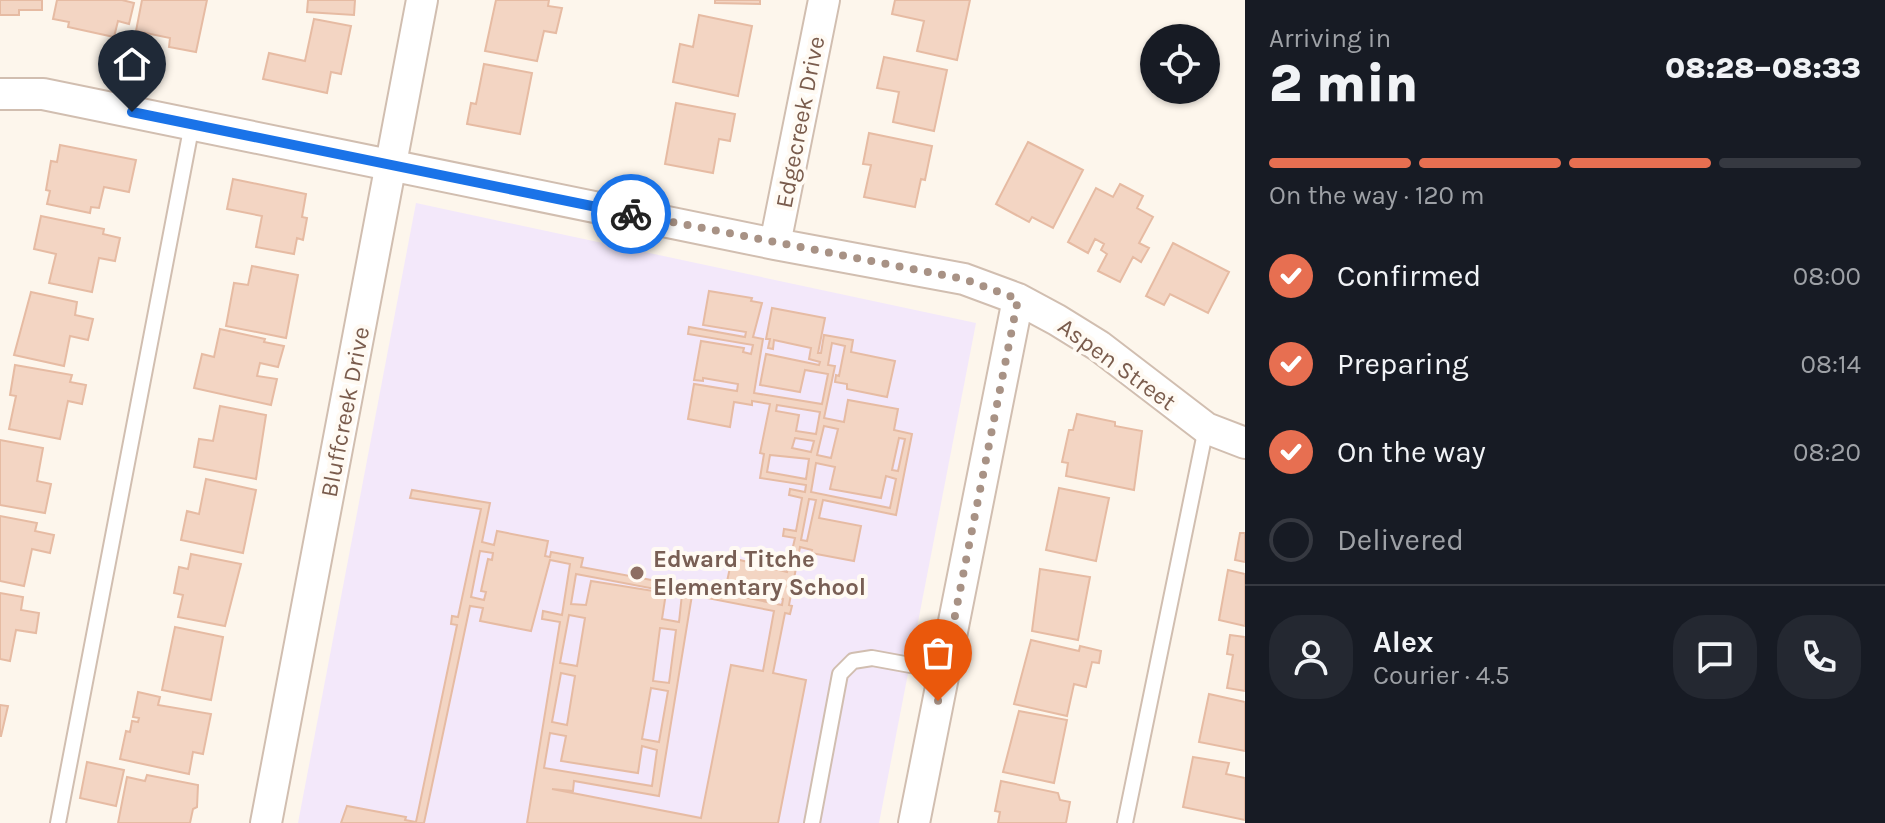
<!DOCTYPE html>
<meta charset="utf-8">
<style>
body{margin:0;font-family:Karla,sans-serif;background:#242831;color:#f1f3f6;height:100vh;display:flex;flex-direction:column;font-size:30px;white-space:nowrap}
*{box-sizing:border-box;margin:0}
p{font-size:26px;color:#9ea1a6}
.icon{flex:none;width:44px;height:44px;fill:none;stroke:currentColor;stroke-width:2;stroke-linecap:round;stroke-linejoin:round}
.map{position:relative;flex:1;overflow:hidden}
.side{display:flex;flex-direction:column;background:#171b24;width:640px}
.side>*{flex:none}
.fabs{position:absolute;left:1140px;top:24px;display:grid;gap:16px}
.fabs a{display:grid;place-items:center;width:80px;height:80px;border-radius:50%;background:#171b24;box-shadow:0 2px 6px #0004;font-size:40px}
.pin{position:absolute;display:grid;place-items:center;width:68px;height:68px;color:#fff;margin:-82px -34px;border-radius:50% 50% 50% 0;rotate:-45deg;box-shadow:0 0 8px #0007}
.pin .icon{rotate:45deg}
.courier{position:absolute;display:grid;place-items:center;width:80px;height:80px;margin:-40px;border:6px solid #1a73e8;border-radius:50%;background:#fff;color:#222;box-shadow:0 2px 10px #0007}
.overview em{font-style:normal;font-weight:800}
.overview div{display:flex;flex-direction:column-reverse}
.overview{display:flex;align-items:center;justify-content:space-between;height:136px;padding:0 24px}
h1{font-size:52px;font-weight:800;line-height:60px}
.bar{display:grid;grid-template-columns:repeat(4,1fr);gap:12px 8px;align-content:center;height:96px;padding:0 24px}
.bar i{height:10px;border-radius:6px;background:#363941}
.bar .selected{background:#e76f51}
.bar p{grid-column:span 4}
.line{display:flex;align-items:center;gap:20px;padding:0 24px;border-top:2px solid #363941}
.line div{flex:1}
.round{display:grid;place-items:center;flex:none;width:84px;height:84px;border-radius:32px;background:#242831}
ol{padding:0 24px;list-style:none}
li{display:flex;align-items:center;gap:24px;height:88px}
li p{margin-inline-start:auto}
li .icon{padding:8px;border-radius:50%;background:#e76f51;color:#fff;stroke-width:4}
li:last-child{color:#9ea1a6}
li i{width:44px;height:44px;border:4px solid #363941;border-radius:50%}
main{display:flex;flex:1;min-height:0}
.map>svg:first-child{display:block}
</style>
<main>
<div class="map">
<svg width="1245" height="823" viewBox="0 0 1245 823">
<rect width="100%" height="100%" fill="#fdf6ec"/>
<path fill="#f3e8fa" d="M 416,203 L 976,323 L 879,823 L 298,823 Z"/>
<path fill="#f3d5c3" stroke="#e6bba3" stroke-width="2" fill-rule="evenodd" d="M 0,0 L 42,0 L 42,10 L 19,10 L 19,15 L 0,15 Z
M 57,0 L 122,0 L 134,3 L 129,24 L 118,21 L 114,37 L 68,27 L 69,22 L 53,19 Z
M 142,0 L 207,0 L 196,52 L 169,47 L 170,38 L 136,31 Z
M 308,0 L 355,0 L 354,15 L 307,12 Z
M 496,0 L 549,0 L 548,6 L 562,8 L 556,33 L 544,31 L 537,61 L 485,51 Z
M 715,0 L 760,0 L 760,4 L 715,3 Z
M 895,0 L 970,0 L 957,60 L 917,51 L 924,21 L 892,14 Z
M 699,15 L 752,26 L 738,96 L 673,82 L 680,44 L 693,47 Z
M 314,19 L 351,26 L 341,74 L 331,72 L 327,93 L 263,79 L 269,53 L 305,61 Z
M 884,57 L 947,70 L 934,131 L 893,122 L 899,92 L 877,88 Z
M 484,64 L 532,73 L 520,134 L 467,124 L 471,103 L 476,104 Z
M 676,103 L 735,114 L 730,141 L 719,139 L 713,173 L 665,164 Z
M 869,133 L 932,146 L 925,180 L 921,179 L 915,207 L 864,197 L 871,165 L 863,164 Z
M 1028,142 L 1083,170 L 1053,228 L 1032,217 L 1029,222 L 996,204 Z
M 60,145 L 136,160 L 129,192 L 104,187 L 99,208 L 91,207 L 90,213 L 47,204 L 50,191 L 46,190 L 51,161 L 57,162 Z
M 233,179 L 306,194 L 302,217 L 307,218 L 303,240 L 297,238 L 294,254 L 256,247 L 262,216 L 227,209 Z
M 1120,184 L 1143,196 L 1137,208 L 1153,217 L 1139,243 L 1149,248 L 1141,262 L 1133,257 L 1120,282 L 1098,271 L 1107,254 L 1101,250 L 1104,244 L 1095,239 L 1088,253 L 1068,242 L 1096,188 L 1113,197 Z
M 41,216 L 104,229 L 103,234 L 120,238 L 115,261 L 99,258 L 92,292 L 49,283 L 56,254 L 34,249 Z
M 1173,243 L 1229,272 L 1208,313 L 1170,294 L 1164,305 L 1146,296 Z
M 252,266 L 298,275 L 286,338 L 226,326 L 234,283 L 248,285 Z
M 709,291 L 752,298 L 751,301 L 762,303 L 753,337 L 763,339 L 754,393 L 822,404 L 828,374 L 805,370 L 800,392 L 760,385 L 766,354 L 819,365 L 820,362 L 809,359 L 811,348 L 774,340 L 773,349 L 768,348 L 770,339 L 766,339 L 772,308 L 825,318 L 818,353 L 821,353 L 824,335 L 853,340 L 851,352 L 895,361 L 887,397 L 847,389 L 847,384 L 835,382 L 836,375 L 839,376 L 845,346 L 832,343 L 828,365 L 835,366 L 824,418 L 844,422 L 848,400 L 898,409 L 894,430 L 912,434 L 896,515 L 823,500 L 819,518 L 861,526 L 854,561 L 811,553 L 812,550 L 800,547 L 789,605 L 792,606 L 790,614 L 785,613 L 773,673 L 806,680 L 778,823 L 527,823 L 560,622 L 542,619 L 543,611 L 562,615 L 570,564 L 550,560 L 531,631 L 480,621 L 483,608 L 470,606 L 424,823 L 341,823 L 347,806 L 406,817 L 405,820 L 416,822 L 457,625 L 451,624 L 452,616 L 458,617 L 481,509 L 410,498 L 412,490 L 490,503 L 482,542 L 494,545 L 497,531 L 548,541 L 545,556 L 550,557 L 551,552 L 583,558 L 581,567 L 711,591 L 710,593 L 723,596 L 724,593 L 782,605 L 783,599 L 769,596 L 768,601 L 725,591 L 732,558 L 787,572 L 795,538 L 783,536 L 784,529 L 796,531 L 802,498 L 789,495 L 790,489 L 805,492 L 806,485 L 760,478 L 764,454 L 760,453 L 770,404 L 752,401 L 752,405 L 734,402 L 730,427 L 688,419 L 694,384 L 737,391 L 738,384 L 703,378 L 703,381 L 694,380 L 701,341 L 744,348 L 743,352 L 751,354 L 753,345 L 688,334 L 689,327 L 745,337 L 746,332 L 703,325 ZM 777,405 L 820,412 L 816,434 L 796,431 L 799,415 L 776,411 ZM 824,426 L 838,429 L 831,458 L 817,455 ZM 795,438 L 814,441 L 811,452 L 792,448 ZM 899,438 L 905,439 L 898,471 L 892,470 ZM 770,455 L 809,459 L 806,479 L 767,472 ZM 816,463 L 835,467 L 830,489 L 881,498 L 886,476 L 896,479 L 890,508 L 811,492 ZM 809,499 L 816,500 L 807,541 L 801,540 ZM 480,551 L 493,553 L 492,560 L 488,559 L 481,591 L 486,592 L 484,600 L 471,597 ZM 576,574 L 682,594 L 679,622 L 662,619 L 666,593 L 591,581 L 586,605 L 571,604 ZM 692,595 L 774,611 L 763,671 L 731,665 L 701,818 L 552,789 L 573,791 L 574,781 L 659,796 ZM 569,615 L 585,618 L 577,666 L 560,663 ZM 660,628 L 676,630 L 669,683 L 653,681 ZM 561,673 L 575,676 L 567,725 L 552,722 ZM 651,688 L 668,691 L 659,742 L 642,739 ZM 550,733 L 566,736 L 561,761 L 638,773 L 642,746 L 657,750 L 652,786 L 544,768 Z
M 31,292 L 77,302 L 75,315 L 93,319 L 88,340 L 70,336 L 64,366 L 14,355 Z
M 220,329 L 265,339 L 264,342 L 284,346 L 278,367 L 260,363 L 257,376 L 277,379 L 271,405 L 194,388 L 202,354 L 214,357 Z
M 15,365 L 72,375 L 70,382 L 86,385 L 82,404 L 68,401 L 60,439 L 9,429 L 16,396 L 10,395 Z
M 220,406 L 266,415 L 256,479 L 194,467 L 199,439 L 213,441 Z
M 1077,414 L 1115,422 L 1115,426 L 1142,431 L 1134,490 L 1066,476 L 1068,463 L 1062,462 L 1069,430 L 1073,430 Z
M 0,440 L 43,448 L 37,481 L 51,484 L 45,513 L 0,505 Z
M 206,479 L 256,490 L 243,553 L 181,540 L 187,511 L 199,514 Z
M 1059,488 L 1109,498 L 1096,561 L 1046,550 Z
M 0,516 L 37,523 L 35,531 L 54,535 L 50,553 L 32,549 L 24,586 L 0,581 Z
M 1240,533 L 1245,533 L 1245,562 L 1235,560 Z
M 191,554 L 241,564 L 225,626 L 178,617 L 183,595 L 174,593 L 179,567 L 188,569 Z
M 1040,569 L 1090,577 L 1078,640 L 1032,631 Z
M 1228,570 L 1245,574 L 1245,626 L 1219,620 Z
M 0,593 L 23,597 L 21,610 L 39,613 L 36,633 L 16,630 L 10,661 L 0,659 Z
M 175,627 L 223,637 L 211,700 L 162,690 Z
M 1230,635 L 1245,637 L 1245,691 L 1227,688 L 1233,655 L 1227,654 Z
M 1031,640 L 1079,651 L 1080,646 L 1101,651 L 1099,663 L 1092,662 L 1086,687 L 1074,684 L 1067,716 L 1014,704 Z
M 138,692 L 160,697 L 158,705 L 211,714 L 203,754 L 193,752 L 189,774 L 120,759 L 126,731 L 130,732 L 132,721 L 138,722 L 139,718 L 133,717 Z
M 1209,694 L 1245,702 L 1245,751 L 1199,742 Z
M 0,705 L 8,706 L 1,736 L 0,736 Z
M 1019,711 L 1067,720 L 1054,783 L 1003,772 Z
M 1193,757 L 1229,763 L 1226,774 L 1245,778 L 1245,820 L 1183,807 Z
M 87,762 L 124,770 L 116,806 L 80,798 Z
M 147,775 L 198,785 L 197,807 L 193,809 L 190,823 L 118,823 L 127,777 L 145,781 Z
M 1001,781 L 1058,793 L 1060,800 L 1070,802 L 1066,823 L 998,823 L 1000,812 L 995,811 Z"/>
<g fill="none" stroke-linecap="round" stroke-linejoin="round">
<defs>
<path id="service" d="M 58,823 L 192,124
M 812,823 L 840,674 L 853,661 L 872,658 L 943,671
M 1125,823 L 1206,428"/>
<path id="minor" d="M 0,94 L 43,94 L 775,244 L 964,279 L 1018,299 L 1057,320 L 1099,346 L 1206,428 L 1245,443
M 775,244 L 824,0
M 266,823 L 422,0
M 914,823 L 1018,299"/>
</defs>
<use href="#service" stroke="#d1beb0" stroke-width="18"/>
<use href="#minor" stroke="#d1beb0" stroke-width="34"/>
<use href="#service" stroke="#fff" stroke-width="14"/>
<use href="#minor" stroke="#fff" stroke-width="30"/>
</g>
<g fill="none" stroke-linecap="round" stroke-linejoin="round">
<path stroke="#a89285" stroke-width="8" stroke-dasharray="0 14.4" d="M 631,214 L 964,279 L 1018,299 L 938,701"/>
<path stroke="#1a73e8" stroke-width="10" d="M 132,112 L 631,214"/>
</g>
<circle fill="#8d6e63" stroke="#fffaf3" stroke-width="3" cx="637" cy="573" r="8"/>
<g text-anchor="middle" stroke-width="8" stroke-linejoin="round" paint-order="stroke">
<g font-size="24" fill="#7a5c4d" stroke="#fffaf3">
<text transform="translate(800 122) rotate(-79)" y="8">Edgecreek Drive</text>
<text transform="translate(1117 364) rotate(36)" y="8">Aspen Street</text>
<text transform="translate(345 412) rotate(-79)" y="8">Bluffcreek Drive</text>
</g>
<g font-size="24" font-weight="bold" fill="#785e54" stroke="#fffaf3" text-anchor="start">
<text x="653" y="567">Edward Titche<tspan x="653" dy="28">Elementary School</tspan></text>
</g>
</g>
</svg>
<div class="fabs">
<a><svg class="icon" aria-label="locate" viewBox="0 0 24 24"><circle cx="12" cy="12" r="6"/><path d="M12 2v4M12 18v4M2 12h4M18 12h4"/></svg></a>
</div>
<div class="pin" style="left:938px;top:701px;background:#ea580c"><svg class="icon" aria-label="bag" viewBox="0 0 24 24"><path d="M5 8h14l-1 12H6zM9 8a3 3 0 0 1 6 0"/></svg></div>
<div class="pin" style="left:132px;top:112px;background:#1f2937"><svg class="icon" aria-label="home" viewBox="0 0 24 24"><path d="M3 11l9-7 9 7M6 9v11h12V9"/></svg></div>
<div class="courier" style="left:631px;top:214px"><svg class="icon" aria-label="bike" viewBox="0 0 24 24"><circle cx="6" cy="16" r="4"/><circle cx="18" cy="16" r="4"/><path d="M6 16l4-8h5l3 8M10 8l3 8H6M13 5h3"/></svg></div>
</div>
<section class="side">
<div class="overview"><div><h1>2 min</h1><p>Arriving in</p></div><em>08:28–08:33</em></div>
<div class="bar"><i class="selected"></i><i class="selected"></i><i class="selected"></i><i></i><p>On the way · 120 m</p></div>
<ol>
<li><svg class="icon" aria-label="check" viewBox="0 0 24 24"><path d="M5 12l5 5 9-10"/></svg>Confirmed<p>08:00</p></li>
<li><svg class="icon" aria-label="check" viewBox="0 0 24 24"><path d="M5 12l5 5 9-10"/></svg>Preparing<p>08:14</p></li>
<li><svg class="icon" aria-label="check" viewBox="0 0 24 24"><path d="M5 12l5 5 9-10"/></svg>On the way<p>08:20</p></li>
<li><i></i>Delivered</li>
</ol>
<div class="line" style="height:144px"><a class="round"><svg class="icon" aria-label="person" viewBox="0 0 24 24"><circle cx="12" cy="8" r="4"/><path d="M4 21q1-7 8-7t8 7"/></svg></a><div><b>Alex</b><p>Courier · 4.5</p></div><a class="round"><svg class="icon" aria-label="chat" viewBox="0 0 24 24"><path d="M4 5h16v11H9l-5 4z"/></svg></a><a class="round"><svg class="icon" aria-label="phone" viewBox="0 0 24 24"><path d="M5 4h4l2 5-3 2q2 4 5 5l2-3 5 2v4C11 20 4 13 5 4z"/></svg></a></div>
</section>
</main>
